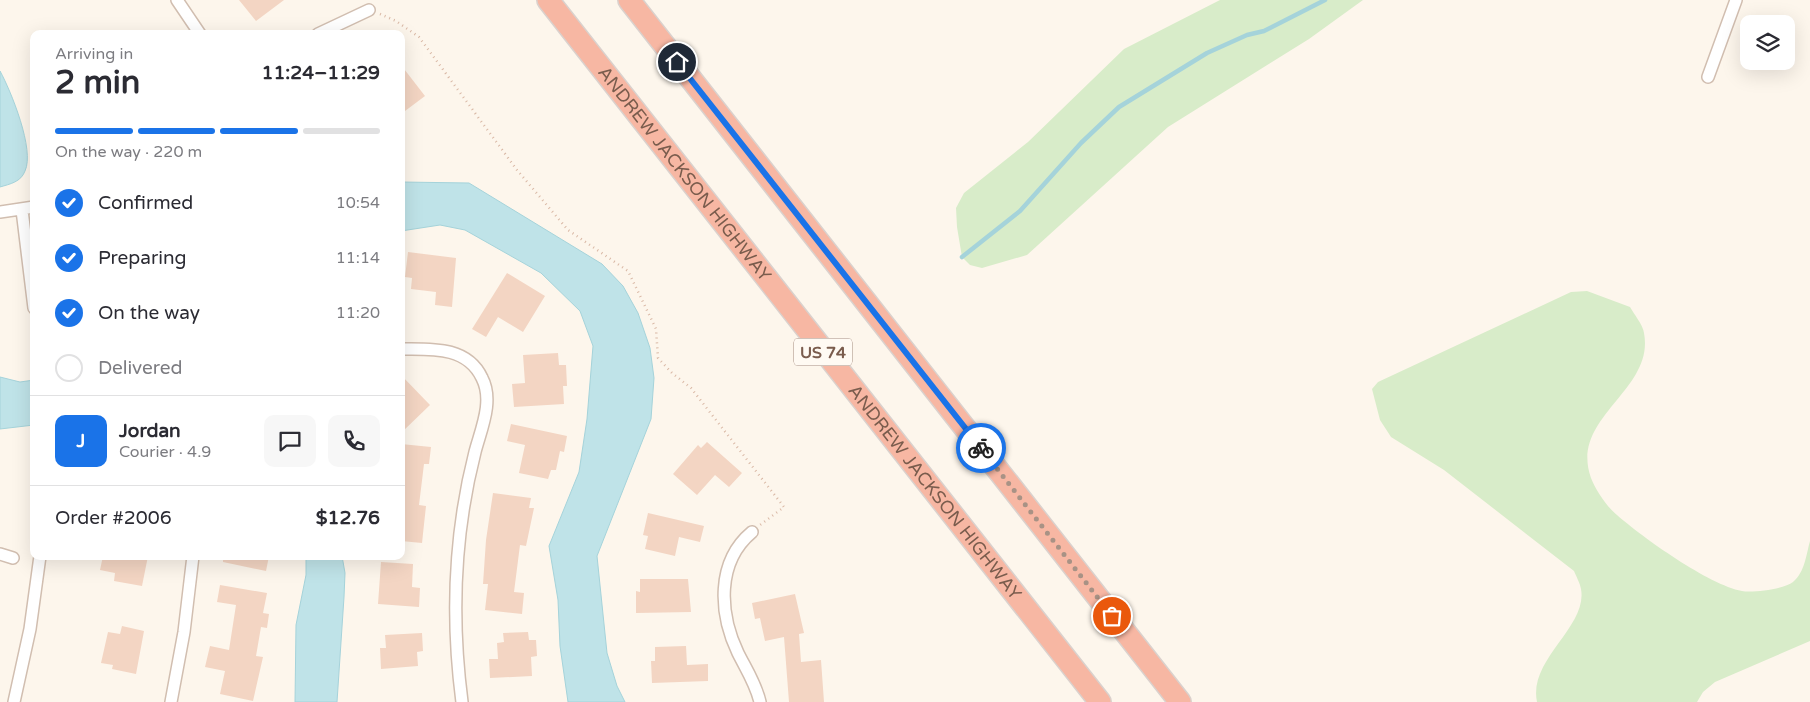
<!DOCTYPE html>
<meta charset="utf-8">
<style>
body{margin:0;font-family:"Varela Round",sans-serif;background:#f7f7f7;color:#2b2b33;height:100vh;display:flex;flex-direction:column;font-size:19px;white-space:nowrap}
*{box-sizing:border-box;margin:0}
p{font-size:16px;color:#7c7c81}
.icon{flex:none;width:28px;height:28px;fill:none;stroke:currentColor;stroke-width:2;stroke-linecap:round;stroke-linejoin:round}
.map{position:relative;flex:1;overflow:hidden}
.side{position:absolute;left:30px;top:30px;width:375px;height:530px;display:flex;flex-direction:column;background:#fff;border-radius:10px;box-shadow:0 5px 20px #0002}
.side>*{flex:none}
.controls{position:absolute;left:1740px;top:15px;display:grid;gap:10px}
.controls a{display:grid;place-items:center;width:55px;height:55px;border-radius:10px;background:#fff;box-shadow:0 5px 20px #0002;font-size:25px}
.pin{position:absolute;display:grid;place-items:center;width:42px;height:42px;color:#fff;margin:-21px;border:2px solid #fff;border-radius:50%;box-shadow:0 1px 5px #0007}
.courier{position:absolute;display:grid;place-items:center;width:50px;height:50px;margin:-25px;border:4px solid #1a73e8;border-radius:50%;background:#fff;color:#222;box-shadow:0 1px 6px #0007}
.summary em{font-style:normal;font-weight:800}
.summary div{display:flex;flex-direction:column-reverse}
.summary{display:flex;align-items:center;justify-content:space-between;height:85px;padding:0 25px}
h1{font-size:32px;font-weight:800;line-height:38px}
.bar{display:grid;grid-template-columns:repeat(4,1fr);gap:8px 5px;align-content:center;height:60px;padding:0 25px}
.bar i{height:6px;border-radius:4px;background:#e1e1e2}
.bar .current{background:#1a73e8}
.bar p{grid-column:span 4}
.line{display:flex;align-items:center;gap:12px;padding:0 25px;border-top:1px solid #e1e1e2}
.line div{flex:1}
.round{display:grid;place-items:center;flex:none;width:52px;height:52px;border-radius:10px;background:#f7f7f7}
ol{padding:0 25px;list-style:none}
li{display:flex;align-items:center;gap:15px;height:55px}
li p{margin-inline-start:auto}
li .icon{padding:5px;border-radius:50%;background:#1a73e8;color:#fff;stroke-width:4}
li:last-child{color:#7c7c81}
li i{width:28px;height:28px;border:2px solid #e1e1e2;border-radius:50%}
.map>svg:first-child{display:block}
</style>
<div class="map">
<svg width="1810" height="702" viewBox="0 0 1810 702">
<rect width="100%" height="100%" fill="#fdf6ec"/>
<path fill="#d8ecc9" d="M 1220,0 L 1363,0 L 1309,39 L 1168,127 L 1027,255 L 982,268 L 970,265 L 962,257 L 957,227 L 956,208 L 964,193 L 1028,142 L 1124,49 Z
M 1587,291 L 1630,307 C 1634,314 1643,325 1644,333 C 1655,391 1569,417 1591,478 C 1595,489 1607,507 1617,515 C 1642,537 1709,585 1742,591 C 1753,593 1784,589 1793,582 C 1805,572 1806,555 1810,541 L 1810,641 L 1715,682 L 1703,692 L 1697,702 L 1537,702 C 1528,659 1588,627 1581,589 C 1580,583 1576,576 1574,571 L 1444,470 L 1391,437 L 1380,420 L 1372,389 L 1378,382 L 1571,292 Z"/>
<path fill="#bfe3e8" stroke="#a5d3da" d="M 0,71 C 11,91 35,150 25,171 C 21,182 10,184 0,187 Z
M 401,182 L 469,183 L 602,264 L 623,286 L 638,313 L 650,348 L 654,378 L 651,419 L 597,556 L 607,653 L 617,686 L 625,702 L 568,702 L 560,646 L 558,600 L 549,546 L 579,472 L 587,419 L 593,346 L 580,311 L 541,273 L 465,230 L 440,225 L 401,231 Z
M 0,377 L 20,382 L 34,380 L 34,425 L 0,429 Z
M 306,556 L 342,556 L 345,573 L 344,597 L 337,702 L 295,702 L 296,625 L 306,575 Z"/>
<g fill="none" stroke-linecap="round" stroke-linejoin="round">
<path stroke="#a5d3da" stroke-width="4.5" d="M 962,257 L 1020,211 L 1081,143 L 1119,107 L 1207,53 L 1247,35 L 1264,31 L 1325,0"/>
</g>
<path fill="#f3d5c3" d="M 239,0 L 284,0 L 256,21 Z
M 401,65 L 425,96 L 401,114 Z
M 408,252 L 456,258 L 452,307 L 435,305 L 436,292 L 411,289 L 412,278 L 405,277 Z
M 507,273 L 545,296 L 523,332 L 498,317 L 486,337 L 472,329 Z
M 558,353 L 559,365 L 566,365 L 567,386 L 563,386 L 564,404 L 514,407 L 512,384 L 525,383 L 523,355 Z
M 401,375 L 430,405 L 401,433 Z
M 511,424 L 567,436 L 564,452 L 560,451 L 556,470 L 551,470 L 548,479 L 519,473 L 525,445 L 507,441 Z
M 707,442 L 742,473 L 729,487 L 715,475 L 697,495 L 673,474 L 698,445 L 701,448 Z
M 401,444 L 431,447 L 429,464 L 424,464 L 419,505 L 426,506 L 422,543 L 401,541 Z
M 493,493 L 531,498 L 529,508 L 534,508 L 526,546 L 520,545 L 514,592 L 524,593 L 522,614 L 485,610 L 488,584 L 483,584 L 486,540 Z
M 648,513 L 704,526 L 700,542 L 679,537 L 675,556 L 645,549 L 648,536 L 643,535 Z
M 103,556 L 148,556 L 142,586 L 114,581 L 115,573 L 100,570 Z
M 223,556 L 269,556 L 266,571 L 223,562 Z
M 381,562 L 413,564 L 412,587 L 420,588 L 419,607 L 378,604 Z
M 640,579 L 688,579 L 691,612 L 636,613 L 636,591 L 640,592 Z
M 220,585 L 267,593 L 263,613 L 269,614 L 267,628 L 261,627 L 256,656 L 263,657 L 253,701 L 220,694 L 225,671 L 205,667 L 210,646 L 229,650 L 236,605 L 217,602 Z
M 795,594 L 804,633 L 799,634 L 801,662 L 821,660 L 824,702 L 789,702 L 784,637 L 765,641 L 760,618 L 755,619 L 752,603 Z
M 122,626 L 144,631 L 136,674 L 112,669 L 113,665 L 101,663 L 108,632 L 120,634 Z
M 528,632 L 529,640 L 536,640 L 537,656 L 531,657 L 532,676 L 490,678 L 489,659 L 498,659 L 497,643 L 504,642 L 503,633 Z
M 422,633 L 423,651 L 417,652 L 418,666 L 381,669 L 380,648 L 386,648 L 385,635 Z
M 686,646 L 687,665 L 708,664 L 708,681 L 652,683 L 651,661 L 655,661 L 655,647 Z"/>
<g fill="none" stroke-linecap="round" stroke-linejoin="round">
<defs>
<path id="minor" d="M 177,0 L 200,34
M 318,34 L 369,10
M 1708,77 L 1736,0
M 22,210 L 34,308
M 0,212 L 34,207
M 401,349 C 431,349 467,346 482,378 C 494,401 481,429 475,452 C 454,534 451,618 462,702
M 752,532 C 716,562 719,613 738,653 C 746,669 756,684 760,702
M 0,554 L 13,558
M 14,702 L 30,629 L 40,556
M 171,702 L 184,632 L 193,556"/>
<g id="motorway">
<path id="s1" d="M 548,0 L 1100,702"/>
<path d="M 629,0 L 1180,702"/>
</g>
</defs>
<use href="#minor" stroke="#d1beb0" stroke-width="14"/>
<use href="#motorway" stroke="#dad1cd" stroke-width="24"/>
<path stroke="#d9b8a5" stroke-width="2.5" stroke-dasharray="1 4" stroke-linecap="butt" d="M 380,14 L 396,21 L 419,37 L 517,170 L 568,230 L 628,271 L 656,329 L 658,358 L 672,373 L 691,388 L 784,507 L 760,525"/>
<use href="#minor" stroke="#fff" stroke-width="11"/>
<use href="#motorway" stroke="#f7b7a3" stroke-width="21"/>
</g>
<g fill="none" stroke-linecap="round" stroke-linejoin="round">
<path stroke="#a89285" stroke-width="5" stroke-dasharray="0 9" d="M 981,448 L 1112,616"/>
<path stroke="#1a73e8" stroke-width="6" d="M 677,62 L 981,448"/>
</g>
<g text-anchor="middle" stroke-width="4" stroke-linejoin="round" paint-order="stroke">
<rect fill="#fffaf3" stroke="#a28b7f" stroke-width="1" x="794" y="338.5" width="58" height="27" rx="4"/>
<g font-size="16" font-weight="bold" fill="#7a5c4d">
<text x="823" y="358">US 74</text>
</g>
<g font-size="18" fill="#7a5c4d" stroke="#fffaf3">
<text dy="6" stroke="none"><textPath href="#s1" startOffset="221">ANDREW JACKSON HIGHWAY</textPath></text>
<text dy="6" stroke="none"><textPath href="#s1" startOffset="626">ANDREW JACKSON HIGHWAY</textPath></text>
</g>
</g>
</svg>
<div class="controls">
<a><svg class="icon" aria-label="layers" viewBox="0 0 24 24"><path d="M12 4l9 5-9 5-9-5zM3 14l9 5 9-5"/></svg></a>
</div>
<div class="pin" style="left:1112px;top:616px;background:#ea580c"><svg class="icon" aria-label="bag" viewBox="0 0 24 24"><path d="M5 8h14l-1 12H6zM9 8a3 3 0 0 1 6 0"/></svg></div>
<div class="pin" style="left:677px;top:62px;background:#1f2937"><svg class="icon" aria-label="home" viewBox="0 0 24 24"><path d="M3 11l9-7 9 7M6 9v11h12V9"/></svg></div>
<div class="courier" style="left:981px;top:448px"><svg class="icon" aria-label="bike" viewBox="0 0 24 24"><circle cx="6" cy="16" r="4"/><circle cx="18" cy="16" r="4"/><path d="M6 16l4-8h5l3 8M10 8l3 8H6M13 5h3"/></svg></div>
<section class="side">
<div class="summary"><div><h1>2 min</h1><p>Arriving in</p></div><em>11:24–11:29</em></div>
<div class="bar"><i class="current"></i><i class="current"></i><i class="current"></i><i></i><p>On the way · 220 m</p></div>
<ol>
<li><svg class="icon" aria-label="check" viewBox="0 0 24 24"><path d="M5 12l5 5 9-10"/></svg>Confirmed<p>10:54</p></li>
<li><svg class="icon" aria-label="check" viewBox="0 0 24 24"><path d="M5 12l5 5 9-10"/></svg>Preparing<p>11:14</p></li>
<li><svg class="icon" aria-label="check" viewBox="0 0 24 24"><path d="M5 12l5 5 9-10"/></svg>On the way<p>11:20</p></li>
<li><i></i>Delivered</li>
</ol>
<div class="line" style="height:90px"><b class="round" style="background:#1a73e8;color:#fff">J</b><div><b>Jordan</b><p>Courier · 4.9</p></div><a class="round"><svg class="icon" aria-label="chat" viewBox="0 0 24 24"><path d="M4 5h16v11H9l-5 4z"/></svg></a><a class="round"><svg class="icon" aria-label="phone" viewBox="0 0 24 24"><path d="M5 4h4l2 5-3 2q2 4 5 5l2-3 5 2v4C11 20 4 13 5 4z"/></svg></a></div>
<div class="line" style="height:65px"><div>Order #2006</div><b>$12.76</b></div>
</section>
</div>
